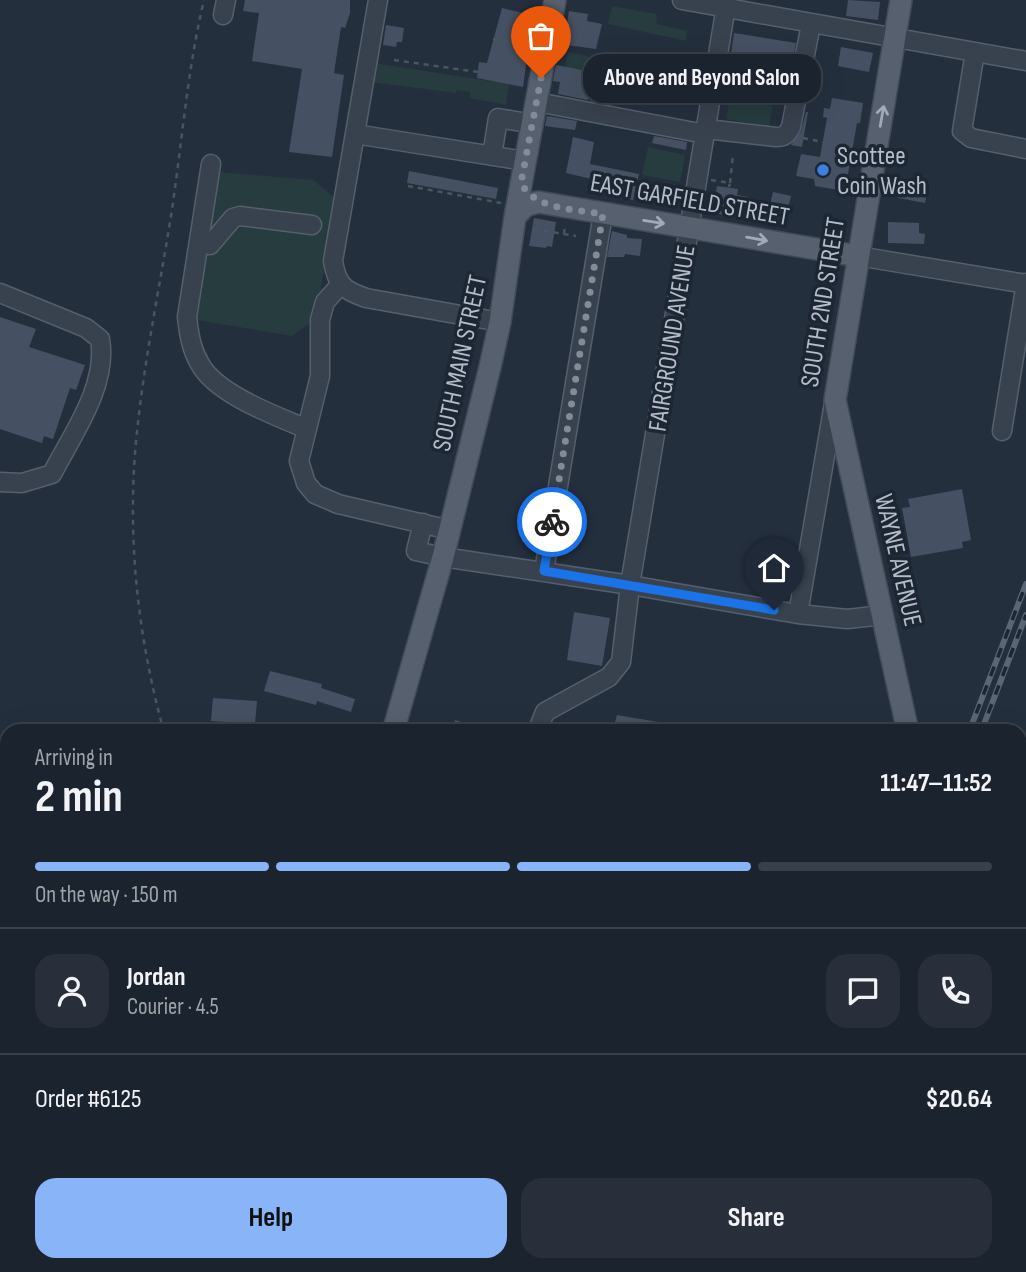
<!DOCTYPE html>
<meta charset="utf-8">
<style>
body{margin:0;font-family:"Sofia Sans Condensed",sans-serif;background:#282f3a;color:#f1f3f6;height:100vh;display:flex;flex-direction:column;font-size:26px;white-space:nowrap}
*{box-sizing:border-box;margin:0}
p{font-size:23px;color:#a0a4aa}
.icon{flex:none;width:38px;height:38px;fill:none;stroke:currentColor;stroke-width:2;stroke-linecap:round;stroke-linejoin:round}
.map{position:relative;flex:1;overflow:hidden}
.drawer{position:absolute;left:0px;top:724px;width:1027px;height:548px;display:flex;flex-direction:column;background:#1b232e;border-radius:21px 21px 0 0;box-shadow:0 7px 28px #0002,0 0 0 2px #39404a}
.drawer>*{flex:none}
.pin{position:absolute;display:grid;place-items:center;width:60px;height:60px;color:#fff;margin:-72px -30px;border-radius:50% 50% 50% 0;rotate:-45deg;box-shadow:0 0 7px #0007}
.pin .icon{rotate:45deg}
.courier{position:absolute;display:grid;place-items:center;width:70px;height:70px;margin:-35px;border:5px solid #1a73e8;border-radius:50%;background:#fff;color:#222;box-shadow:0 2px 9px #0007}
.bubble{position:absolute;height:49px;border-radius:21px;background:#1b232e;box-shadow:0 7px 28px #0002,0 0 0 2px #39404a;font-size:23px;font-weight:700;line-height:49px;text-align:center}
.overview em{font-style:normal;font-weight:700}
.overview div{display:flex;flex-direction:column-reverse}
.overview{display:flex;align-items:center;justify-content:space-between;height:119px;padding:0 35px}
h1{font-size:46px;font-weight:700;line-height:52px}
.bar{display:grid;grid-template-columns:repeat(4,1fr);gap:10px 7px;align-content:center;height:84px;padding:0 35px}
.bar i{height:9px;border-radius:5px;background:#39404a}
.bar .current{background:#8ab4f8}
.bar p{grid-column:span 4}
.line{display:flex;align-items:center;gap:18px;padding:0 35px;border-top:2px solid #39404a}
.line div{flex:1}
.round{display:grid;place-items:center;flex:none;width:74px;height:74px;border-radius:21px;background:#282f3a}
.primary-button{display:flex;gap:14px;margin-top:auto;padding:14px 35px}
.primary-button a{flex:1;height:80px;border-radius:21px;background:#8ab4f8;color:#111;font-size:28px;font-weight:700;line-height:80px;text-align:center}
.primary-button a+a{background:#282f3a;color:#f1f3f6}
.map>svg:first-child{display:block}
</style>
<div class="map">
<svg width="1026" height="1272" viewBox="0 0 1026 1272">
<rect width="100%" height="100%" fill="#242f3e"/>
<path fill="#263c3f" d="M 612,6 L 656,14 L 657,24 L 687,31 L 686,41 L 608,24 Z
M 568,52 L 592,57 L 593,60 L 598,61 L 600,59 L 629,67 L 630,72 L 642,75 L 637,98 L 597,89 L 597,76 L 595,72 L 565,67 Z
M 374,63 L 509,84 L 506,105 L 470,98 L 470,92 L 456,90 L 456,93 L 371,82 Z
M 730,99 L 773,106 L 769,127 L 726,119 Z
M 648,147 L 685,155 L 680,182 L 642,175 Z
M 217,172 L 313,180 L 334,197 L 317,318 L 292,336 L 197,320 Z"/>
<path fill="#455162" d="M 245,0 L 350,0 L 350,13 L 345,28 L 341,27 L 334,73 L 344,75 L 332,157 L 289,152 L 302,69 L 252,61 L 259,13 L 243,11 Z
M 848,0 L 880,2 L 878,20 L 846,16 Z
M 502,8 L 536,16 L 529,44 L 523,87 L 477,78 L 479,62 L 487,63 Z
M 569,11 L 588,14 L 587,21 L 602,24 L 596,49 L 567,45 L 569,31 L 566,30 Z
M 386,25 L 404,28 L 402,42 L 397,42 L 396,47 L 383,45 Z
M 734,33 L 796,43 L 790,75 L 783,73 L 783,71 L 761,67 L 754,102 L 725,96 Z
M 841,47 L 873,53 L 869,72 L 838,66 Z
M 556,65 L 593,72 L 588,100 L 558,94 L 560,82 L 553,81 Z
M 832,98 L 863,103 L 860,123 L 857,123 L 845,191 L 815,186 L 814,179 L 796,176 L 801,154 L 820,157 L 827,118 L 823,117 L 824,108 L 830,109 Z
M 806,112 L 808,112 L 802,147 L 791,145 L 801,132 Z
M 547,116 L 577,121 L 575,130 L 545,126 Z
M 654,136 L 687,142 L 686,150 L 652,143 Z
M 573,137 L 594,142 L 590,164 L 639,174 L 633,200 L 594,192 L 596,180 L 566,173 Z
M 409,171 L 498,188 L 496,199 L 407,183 Z
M 901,178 L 929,183 L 925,203 L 898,198 Z
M 717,186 L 738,189 L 737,195 L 748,197 L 747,201 L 770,205 L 773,192 L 791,196 L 784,224 L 759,218 L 759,221 L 713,213 Z
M 534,218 L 556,222 L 552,247 L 547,246 L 546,248 L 529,246 Z
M 888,222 L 919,223 L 919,233 L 925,234 L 924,244 L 888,243 Z
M 612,231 L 627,235 L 627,238 L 642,239 L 640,256 L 625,254 L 624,257 L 607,257 Z
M 0,317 L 36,329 L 29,347 L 85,365 L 76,390 L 70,388 L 53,439 L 44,436 L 42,443 L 0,429 Z
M 962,489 L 971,540 L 962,542 L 963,548 L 911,557 L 902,508 L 910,507 L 908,499 Z
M 574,612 L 610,618 L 602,666 L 567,660 Z
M 270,671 L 322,684 L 321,688 L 355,699 L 351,712 L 317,701 L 316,705 L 264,691 Z
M 213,698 L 257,701 L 255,724 L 211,721 Z
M 617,715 L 682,726 L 681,732 L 612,732 Z
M 455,720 L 486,729 L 486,732 L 452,732 Z"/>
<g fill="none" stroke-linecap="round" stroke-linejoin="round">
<defs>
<path id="minor" d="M 378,0 L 333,261 C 337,285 343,290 366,298 L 500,322
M 682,0 L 1026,61
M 223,15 L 226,0
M 975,52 L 962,131 L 971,138 L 1026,149
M 537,102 L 705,134
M 706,129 L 776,137 C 784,137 787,135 791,127 L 811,24
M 355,134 L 525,161
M 492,156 L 498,118 L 533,124
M 211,164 L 187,317 C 189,334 191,349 200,364 C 216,394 276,416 307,429
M 199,242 L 210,245 L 233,218 L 240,216 L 312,225
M 858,256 L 1026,284
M 341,284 L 325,302 L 320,320 L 320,376 L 299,461 L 306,483 L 315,494 L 338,504 L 450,530
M 0,293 L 86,328 L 100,339 C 108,386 73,433 52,474 L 22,483 L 0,482
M 1002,431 L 1026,283
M 423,523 L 416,551 L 443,557 L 630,585 L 798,614 L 847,619 L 883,615
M 544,571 L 603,214
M 798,614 L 834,403
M 537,732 L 545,712 L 609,677 L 621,662 L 630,585 L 727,0
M 1020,916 L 1026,910
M 0,1036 L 7,1038
M 943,1265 L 946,1272"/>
<path id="major" d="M 901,0 L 835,400 L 908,732
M 515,217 L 525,206 L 538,202 L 858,256
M 393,732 L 443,557 L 490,367 L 500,322 L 515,217 L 555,0
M 1020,1141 L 1026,1157
M 237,1272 L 239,1265"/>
</defs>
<use href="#minor" stroke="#565f6c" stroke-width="21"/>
<use href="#major" stroke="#414a57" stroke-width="24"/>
<path stroke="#44595c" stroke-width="2.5" stroke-dasharray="5 5" stroke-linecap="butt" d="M 493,39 L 530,45
M 394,60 L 478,72
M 606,73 L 635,79
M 803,138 L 823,142
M 711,180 L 730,183 L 729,187
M 730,183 L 733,155
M 408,186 L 501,203
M 534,229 L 576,236
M 564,234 L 565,225
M 164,732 C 138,638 127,539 136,442 C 143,366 159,291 171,216 C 182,144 187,71 204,0"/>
<use href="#minor" stroke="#38414e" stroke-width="18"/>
<use href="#major" stroke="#56606e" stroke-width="21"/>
<defs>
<path id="rail" d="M 969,732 L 1026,584
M 981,732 L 1026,615
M 461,1265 L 465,1272
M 763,1272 L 766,1265
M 776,1272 L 779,1265"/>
</defs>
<use href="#rail" stroke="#5a6575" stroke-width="6"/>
<use href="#rail" stroke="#1d2633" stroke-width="3.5" stroke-dasharray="10" stroke-linecap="butt"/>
</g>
<defs><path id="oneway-shaft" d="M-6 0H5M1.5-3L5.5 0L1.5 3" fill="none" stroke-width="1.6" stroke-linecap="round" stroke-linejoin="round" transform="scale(1.75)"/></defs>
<g stroke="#a1aab7">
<use href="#oneway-shaft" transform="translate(882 116) rotate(-80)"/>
<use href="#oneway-shaft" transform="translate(654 222) rotate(9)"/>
<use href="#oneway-shaft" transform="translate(757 239) rotate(10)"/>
</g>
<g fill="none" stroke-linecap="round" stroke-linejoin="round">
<path stroke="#828b98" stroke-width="7" stroke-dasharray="0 12.6" d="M 541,78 L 521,183 C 535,210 575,209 603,214 L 552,522"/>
<path stroke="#1a73e8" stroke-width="9" d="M 552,522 L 544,571 L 774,610"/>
</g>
<circle fill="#3f7fe0" stroke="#1d2633" stroke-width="2.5" cx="823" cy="170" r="7"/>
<g text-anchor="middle" stroke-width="7" stroke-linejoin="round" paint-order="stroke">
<g font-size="26" fill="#b4bcc9" stroke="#1d2633" text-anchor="start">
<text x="837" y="164">Scottee<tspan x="837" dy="30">Coin Wash</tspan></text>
</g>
<g font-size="26" fill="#b4bcc9" stroke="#1d2633">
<text transform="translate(690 199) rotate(10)" y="9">EAST GARFIELD STREET</text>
<text transform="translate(822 302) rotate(-81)" y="9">SOUTH 2ND STREET</text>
<text transform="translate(671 338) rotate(-81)" y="9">FAIRGROUND AVENUE</text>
<text transform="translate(459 363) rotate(-78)" y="9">SOUTH MAIN STREET</text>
<text transform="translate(899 560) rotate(77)" y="9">WAYNE AVENUE</text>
</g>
</g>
</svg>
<div class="pin" style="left:541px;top:78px;background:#ea580c"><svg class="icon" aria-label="bag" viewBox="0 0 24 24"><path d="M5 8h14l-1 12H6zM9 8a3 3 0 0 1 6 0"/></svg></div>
<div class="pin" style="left:774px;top:610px;background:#1f2937"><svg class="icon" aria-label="home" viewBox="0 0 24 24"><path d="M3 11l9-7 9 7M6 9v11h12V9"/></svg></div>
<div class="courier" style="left:552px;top:522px"><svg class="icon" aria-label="bike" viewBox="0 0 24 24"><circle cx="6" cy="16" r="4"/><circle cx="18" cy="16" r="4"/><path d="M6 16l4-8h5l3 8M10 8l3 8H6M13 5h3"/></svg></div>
<div class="bubble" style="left:583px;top:54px;width:238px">Above and Beyond Salon</div>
<section class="drawer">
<div class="overview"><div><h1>2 min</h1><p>Arriving in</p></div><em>11:47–11:52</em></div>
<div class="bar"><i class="current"></i><i class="current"></i><i class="current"></i><i></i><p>On the way · 150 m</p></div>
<div class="line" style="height:126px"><a class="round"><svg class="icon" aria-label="person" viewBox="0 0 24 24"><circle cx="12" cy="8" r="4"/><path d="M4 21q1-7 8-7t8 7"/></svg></a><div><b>Jordan</b><p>Courier · 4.5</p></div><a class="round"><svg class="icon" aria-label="chat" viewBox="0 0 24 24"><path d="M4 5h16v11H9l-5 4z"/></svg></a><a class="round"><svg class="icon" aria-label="phone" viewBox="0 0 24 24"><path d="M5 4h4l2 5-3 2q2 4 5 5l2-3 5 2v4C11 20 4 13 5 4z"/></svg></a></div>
<div class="line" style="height:91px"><div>Order #6125</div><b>$20.64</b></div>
<div class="primary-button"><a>Help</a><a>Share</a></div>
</section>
</div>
